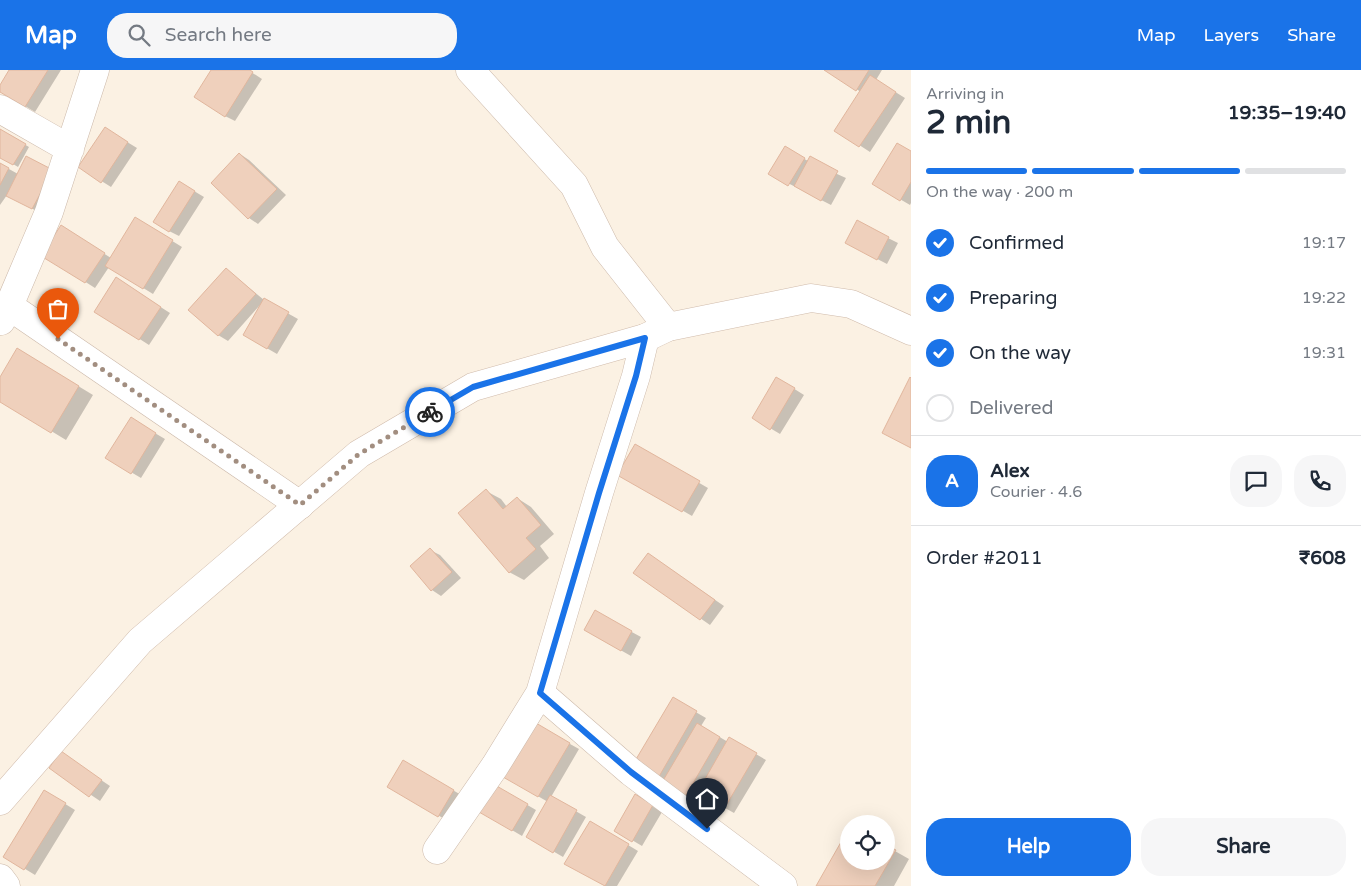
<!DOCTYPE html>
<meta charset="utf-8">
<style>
body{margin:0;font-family:"Varela Round",sans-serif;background:#f6f6f7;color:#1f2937;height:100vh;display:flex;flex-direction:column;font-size:19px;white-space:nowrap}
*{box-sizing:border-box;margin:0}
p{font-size:16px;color:#747a83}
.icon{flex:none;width:28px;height:28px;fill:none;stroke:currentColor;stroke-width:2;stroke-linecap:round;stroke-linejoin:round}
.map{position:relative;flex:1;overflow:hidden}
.details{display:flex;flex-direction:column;background:#fff;width:450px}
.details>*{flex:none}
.tools{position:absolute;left:840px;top:745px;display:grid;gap:10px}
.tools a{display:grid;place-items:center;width:55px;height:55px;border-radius:50%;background:#fff;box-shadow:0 5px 20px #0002;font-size:25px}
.pin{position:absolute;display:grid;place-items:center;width:42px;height:42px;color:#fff;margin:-51px -21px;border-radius:50% 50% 50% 0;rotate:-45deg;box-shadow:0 0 5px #0007}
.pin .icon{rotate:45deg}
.courier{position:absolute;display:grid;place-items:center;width:50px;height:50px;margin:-25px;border:4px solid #1a73e8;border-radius:50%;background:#fff;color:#222;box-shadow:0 1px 6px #0007}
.overview em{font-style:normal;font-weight:800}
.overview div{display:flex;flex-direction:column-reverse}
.overview{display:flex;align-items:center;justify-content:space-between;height:85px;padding:0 15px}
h1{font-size:32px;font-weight:800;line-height:38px}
.bar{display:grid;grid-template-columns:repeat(4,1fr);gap:8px 5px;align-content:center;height:60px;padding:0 15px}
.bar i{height:6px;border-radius:4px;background:#e0e1e3}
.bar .selected{background:#1a73e8}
.bar p{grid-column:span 4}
.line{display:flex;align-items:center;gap:12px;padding:0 15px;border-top:1px solid #e0e1e3}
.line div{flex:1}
.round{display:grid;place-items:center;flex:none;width:52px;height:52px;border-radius:20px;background:#f6f6f7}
ol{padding:0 15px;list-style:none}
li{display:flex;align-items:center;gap:15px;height:55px}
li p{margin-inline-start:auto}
li .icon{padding:5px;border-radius:50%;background:#1a73e8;color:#fff;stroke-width:4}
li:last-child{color:#747a83}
li i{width:28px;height:28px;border:2px solid #e0e1e3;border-radius:50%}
.action{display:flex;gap:10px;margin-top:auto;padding:10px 15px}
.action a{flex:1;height:58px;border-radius:20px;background:#1a73e8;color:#fff;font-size:20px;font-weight:800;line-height:58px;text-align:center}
.action a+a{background:#f6f6f7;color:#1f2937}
header{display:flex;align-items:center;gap:30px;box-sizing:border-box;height:70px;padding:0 25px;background:#1a73e8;color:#fff}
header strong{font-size:24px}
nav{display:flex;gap:28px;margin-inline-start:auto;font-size:18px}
.search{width:350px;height:45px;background:#f6f6f7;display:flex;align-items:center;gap:12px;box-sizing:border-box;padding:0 18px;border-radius:20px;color:#747a83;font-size:19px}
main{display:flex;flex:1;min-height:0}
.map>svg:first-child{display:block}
</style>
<header>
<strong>Map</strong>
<div class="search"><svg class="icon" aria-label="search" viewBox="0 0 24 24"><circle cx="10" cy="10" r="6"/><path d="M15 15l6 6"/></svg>Search here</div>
<nav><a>Map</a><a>Layers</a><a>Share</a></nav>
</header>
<main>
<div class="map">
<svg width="911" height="816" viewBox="0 0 911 816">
<rect width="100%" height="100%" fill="#fbf1e3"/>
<path fill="#0003" d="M 11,0 L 61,0 L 35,42 L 0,21 Z
M 213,0 L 248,0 L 262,9 L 235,51 L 225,46 Z
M 826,0 L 882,0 L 876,10 L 905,28 L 870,82 L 836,60 L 861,22 Z
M 0,60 L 29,77 L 18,97 L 0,86 Z
M 114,64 L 137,78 L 111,117 L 79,97 Z
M 785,78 L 808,91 L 846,108 L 831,135 L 770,104 Z
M 911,82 L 911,133 L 910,135 L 874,114 Z
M 240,84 L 249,90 L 286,125 L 258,154 L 249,148 Z
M 0,94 L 18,104 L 52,101 L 42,144 L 7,125 L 0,135 Z
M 179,112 L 204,127 L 179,166 L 169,161 Z
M 135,148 L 182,177 L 153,224 L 109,197 L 95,218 L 43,185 L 70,162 L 111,188 Z
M 888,168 L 898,173 L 887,194 L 856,178 Z
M 226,199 L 264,230 L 298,249 L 277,284 L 244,265 L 260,235 L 228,271 L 218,265 Z
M 126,215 L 170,243 L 149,275 L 96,241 Z
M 32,288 L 93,325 L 66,370 L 0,330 L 0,309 Z
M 777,308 L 804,325 L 780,364 L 753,348 Z
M 131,349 L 165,369 L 141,408 L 107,388 Z
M 635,376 L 708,418 L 692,446 L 619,404 Z
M 486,421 L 501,429 L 507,437 L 517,428 L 531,437 L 554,464 L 540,476 L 549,488 L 524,510 L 509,502 Z
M 430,480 L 440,485 L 461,508 L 441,526 L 432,520 Z
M 648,484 L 724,536 L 710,555 L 635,503 Z
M 595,542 L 641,567 L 631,586 L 585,560 Z
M 673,629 L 706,648 L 701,656 L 728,672 L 730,669 L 766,690 L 734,743 L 700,724 L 695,732 L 634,696 Z
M 536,655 L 579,679 L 551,727 L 586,747 L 563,787 L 527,766 L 548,732 L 505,707 Z
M 61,683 L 110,716 L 100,731 L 51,698 Z
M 404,692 L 463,726 L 448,751 L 389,717 Z
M 488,712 L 536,740 L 522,766 L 474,738 Z
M 635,726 L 662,742 L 642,776 L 615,760 Z
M 54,727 L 75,740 L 35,805 L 4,786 Z
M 590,752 L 638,781 L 617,816 L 605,816 L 566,793 Z
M 886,776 L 909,789 L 894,816 L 818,816 L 849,791 L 886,791 Z"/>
<path fill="#efd0bc" stroke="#e1b69d" d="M 9,0 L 48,0 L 25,37 L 0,22 L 0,15 Z
M 211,0 L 250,0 L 253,2 L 225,47 L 194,27 Z
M 824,0 L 869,0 L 856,21 Z
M 870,5 L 896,22 L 859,77 L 834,61 Z
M 105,57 L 128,72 L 101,113 L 78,97 Z
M 0,59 L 26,74 L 13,95 L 0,88 Z
M 897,73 L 911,81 L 911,112 L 900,131 L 872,114 Z
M 785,76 L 805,88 L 788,116 L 768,104 Z
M 239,83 L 277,119 L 248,149 L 211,113 Z
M 26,86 L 53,100 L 32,139 L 6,126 Z
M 810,86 L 838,101 L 821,131 L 794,116 Z
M 0,93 L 9,98 L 0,115 Z
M 179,111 L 195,121 L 169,162 L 153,152 Z
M 135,147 L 173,170 L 143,219 L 105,196 Z
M 857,150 L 889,167 L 877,190 L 845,173 Z
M 61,155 L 105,183 L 85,213 L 41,186 Z
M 226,198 L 256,224 L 218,266 L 188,240 Z
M 116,207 L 161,237 L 139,270 L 94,242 Z
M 264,228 L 289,242 L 267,279 L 243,265 Z
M 17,278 L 79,316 L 51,363 L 0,332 L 0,307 Z
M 776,307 L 795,318 L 770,360 L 752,348 Z
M 910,307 L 911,308 L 911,378 L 882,363 Z
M 131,347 L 156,363 L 131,404 L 105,388 Z
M 635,374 L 700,411 L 682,442 L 617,405 Z
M 486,419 L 503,439 L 517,427 L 541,455 L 526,468 L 536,479 L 509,503 L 458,443 Z
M 430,478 L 452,502 L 431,521 L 410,496 Z
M 648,483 L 715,530 L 700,550 L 633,503 Z
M 595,540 L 632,561 L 621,581 L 584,560 Z
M 673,627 L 697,641 L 657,710 L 632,696 Z
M 536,653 L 570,673 L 538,727 L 503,707 Z
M 697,653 L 720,667 L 685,727 L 661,714 Z
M 729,667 L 757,683 L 724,739 L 697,723 Z
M 61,681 L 102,710 L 89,727 L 49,698 Z
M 403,690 L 454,720 L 438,747 L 387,717 Z
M 488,711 L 528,734 L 512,761 L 472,738 Z
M 44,720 L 66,733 L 24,800 L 3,787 Z
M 635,724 L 653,735 L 632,772 L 614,761 Z
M 550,725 L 577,740 L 553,783 L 526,767 Z
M 590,751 L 629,774 L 605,816 L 564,794 Z
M 849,758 L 849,791 L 886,791 L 886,775 L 896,780 L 875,816 L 816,816 Z"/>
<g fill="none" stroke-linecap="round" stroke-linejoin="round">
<defs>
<path id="minor" d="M 470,0 L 574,115 L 605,177 L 668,257
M 0,39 L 70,79
M 9,236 L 300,435
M 1,251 L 9,236 L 49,142 L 95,0
M 540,623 L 631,702 L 783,816
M 437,780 L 495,696 L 540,623 L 599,423 L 636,306 L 645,268
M 0,808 L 6,816"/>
<path id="secondary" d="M 0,731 L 140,571 L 359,384 L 473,317 L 645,268 L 668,257 L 811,228 L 851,234 L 911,261"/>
</defs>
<use href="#minor" stroke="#ccb9aa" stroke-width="29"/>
<use href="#secondary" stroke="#d0bbab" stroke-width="29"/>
<use href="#minor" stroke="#fff" stroke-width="28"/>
<use href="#secondary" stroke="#fff" stroke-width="28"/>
</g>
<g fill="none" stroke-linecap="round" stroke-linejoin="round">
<path stroke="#a28e80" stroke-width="5" stroke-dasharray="0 9" d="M 58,269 L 300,435 L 359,384 L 430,342"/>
<path stroke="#1a73e8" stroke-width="6" d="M 430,342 L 473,317 L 645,268 L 636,306 L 599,423 L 540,623 L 631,702 L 707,759"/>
</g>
</svg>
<div class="tools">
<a><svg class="icon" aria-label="locate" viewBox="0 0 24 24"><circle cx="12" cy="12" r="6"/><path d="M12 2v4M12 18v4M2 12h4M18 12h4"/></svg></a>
</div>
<div class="pin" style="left:58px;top:269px;background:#ea580c"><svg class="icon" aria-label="bag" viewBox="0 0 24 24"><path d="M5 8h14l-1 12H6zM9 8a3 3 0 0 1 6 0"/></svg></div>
<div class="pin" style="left:707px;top:759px;background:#1f2937"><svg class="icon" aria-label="home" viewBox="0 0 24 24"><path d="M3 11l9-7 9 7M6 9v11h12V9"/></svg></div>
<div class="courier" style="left:430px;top:342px"><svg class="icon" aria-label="bike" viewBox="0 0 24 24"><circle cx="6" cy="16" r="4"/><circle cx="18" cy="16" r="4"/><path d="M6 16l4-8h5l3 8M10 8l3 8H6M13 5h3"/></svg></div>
</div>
<section class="details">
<div class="overview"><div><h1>2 min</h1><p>Arriving in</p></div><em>19:35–19:40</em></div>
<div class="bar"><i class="selected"></i><i class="selected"></i><i class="selected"></i><i></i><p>On the way · 200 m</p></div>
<ol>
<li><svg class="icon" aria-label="check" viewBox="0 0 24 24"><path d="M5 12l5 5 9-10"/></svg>Confirmed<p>19:17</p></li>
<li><svg class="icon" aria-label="check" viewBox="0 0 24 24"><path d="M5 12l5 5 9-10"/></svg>Preparing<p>19:22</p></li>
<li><svg class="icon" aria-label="check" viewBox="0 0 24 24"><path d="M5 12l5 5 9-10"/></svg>On the way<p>19:31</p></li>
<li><i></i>Delivered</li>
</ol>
<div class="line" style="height:90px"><b class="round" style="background:#1a73e8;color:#fff">A</b><div><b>Alex</b><p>Courier · 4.6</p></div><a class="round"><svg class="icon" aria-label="chat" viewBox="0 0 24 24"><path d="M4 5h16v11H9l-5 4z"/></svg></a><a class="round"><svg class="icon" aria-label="phone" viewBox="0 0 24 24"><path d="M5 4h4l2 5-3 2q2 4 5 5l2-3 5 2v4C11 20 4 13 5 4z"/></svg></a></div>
<div class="line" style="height:65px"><div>Order #2011</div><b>₹608</b></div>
<div class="action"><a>Help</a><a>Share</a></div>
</section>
</main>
